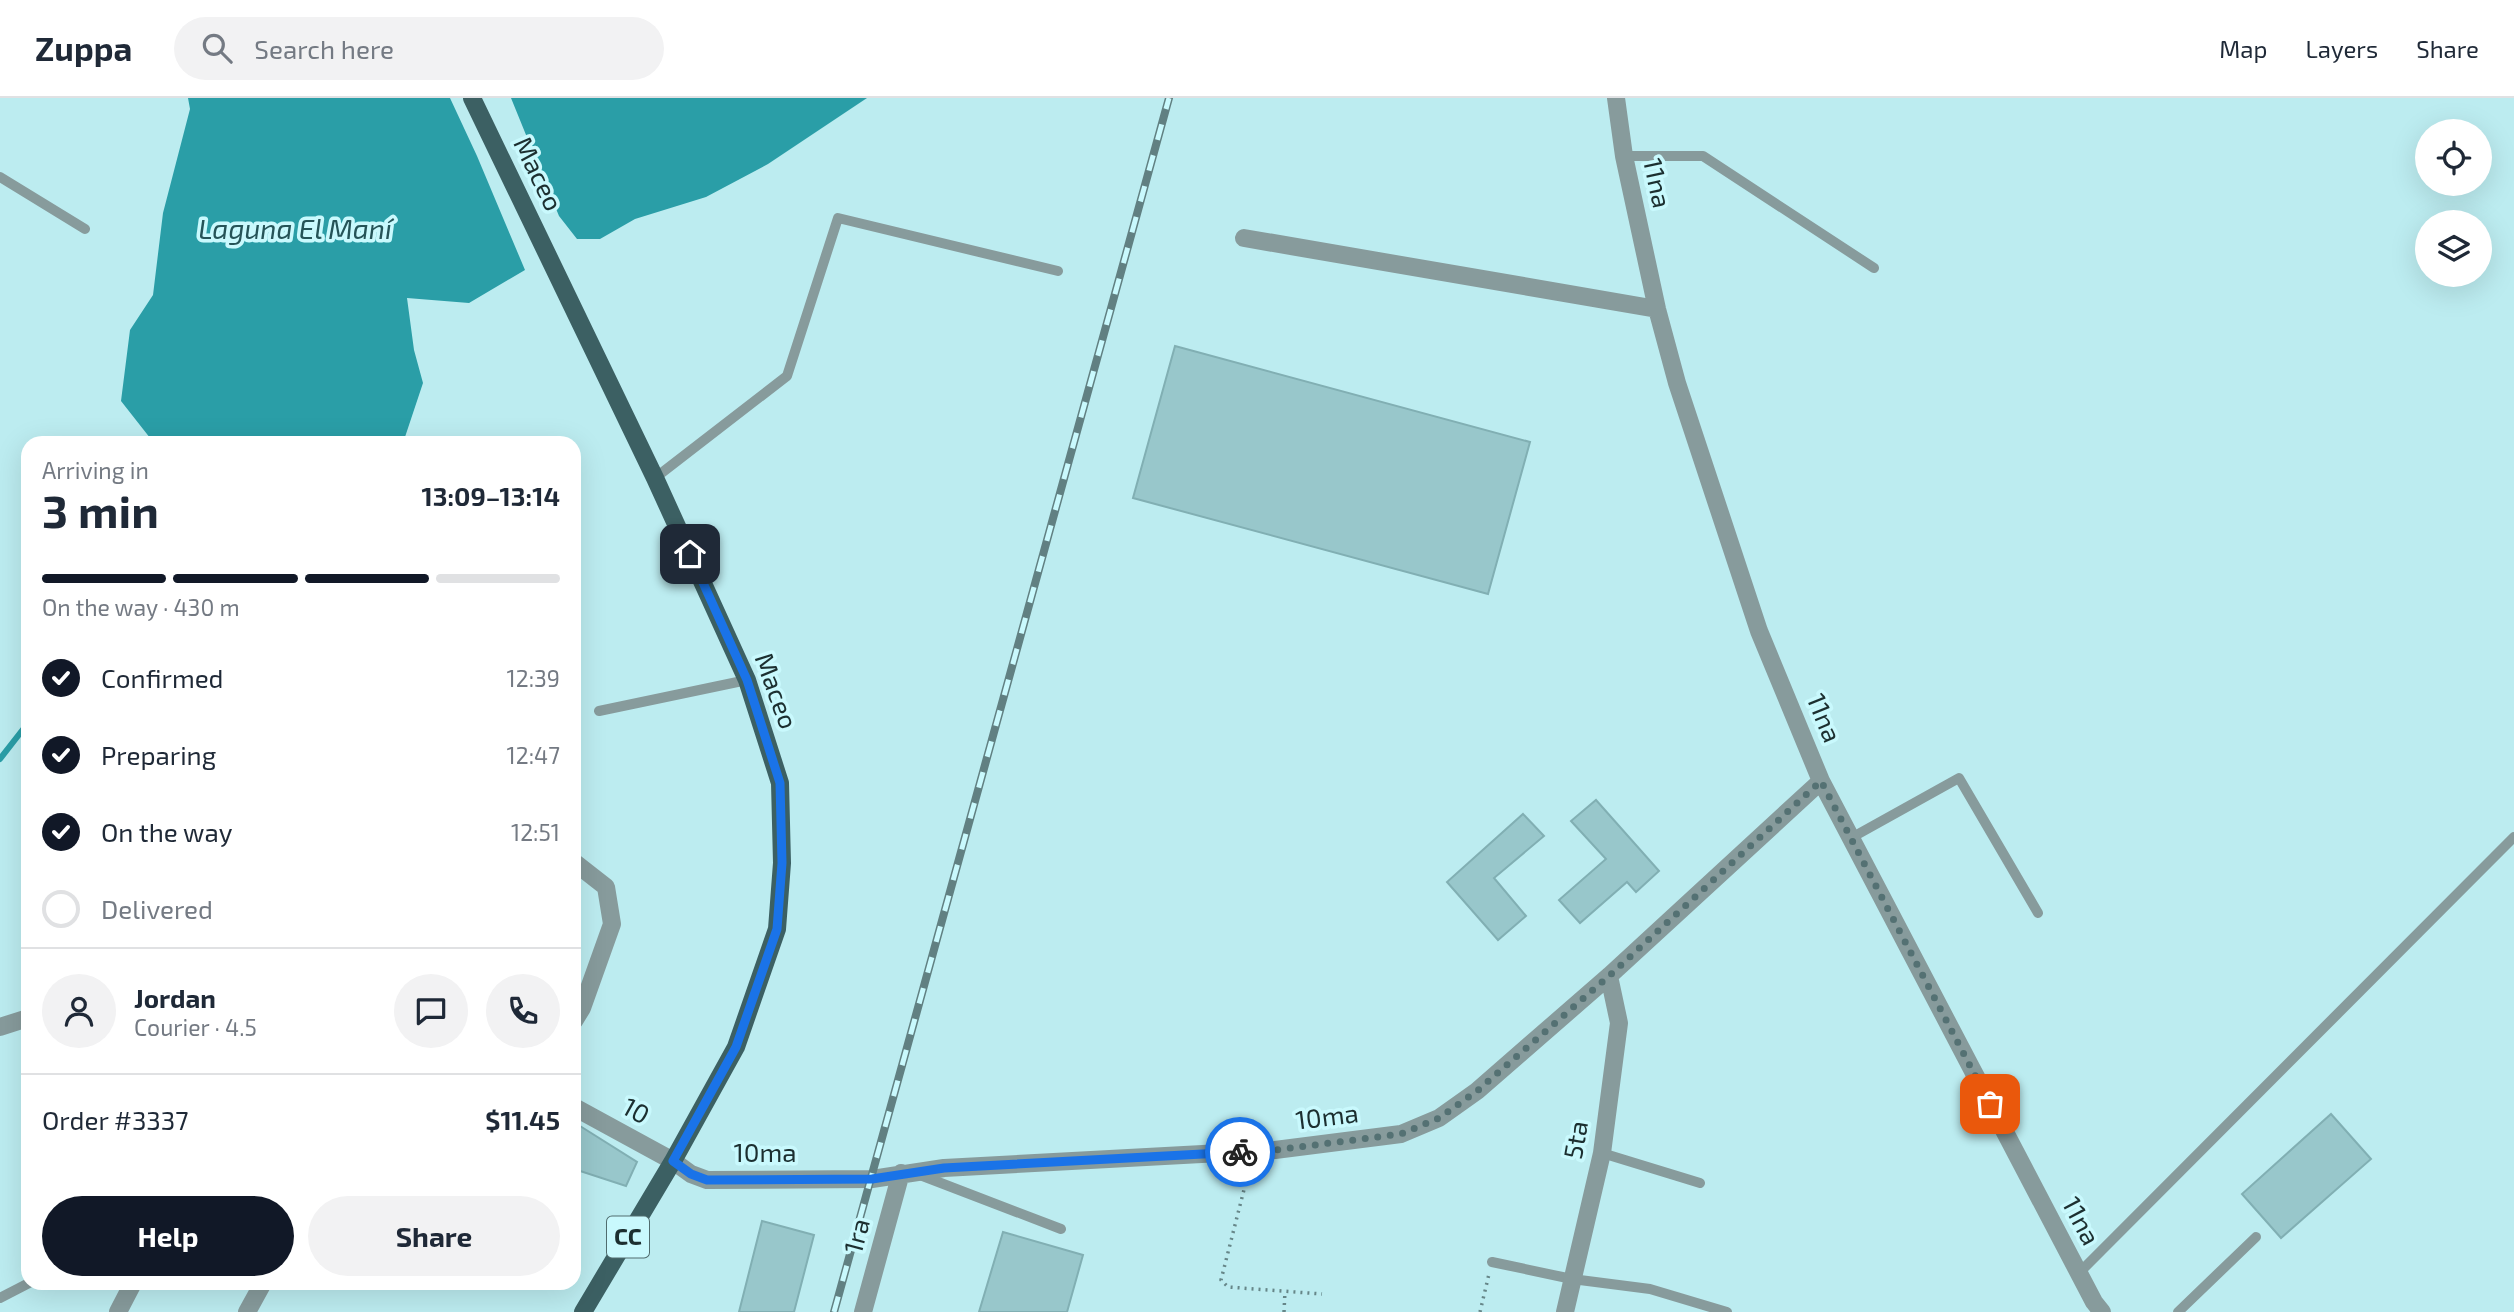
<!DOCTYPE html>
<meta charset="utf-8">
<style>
body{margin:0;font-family:"Exo 2",sans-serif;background:#f2f2f3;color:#1f2937;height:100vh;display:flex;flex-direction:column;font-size:26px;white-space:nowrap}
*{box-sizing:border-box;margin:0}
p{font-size:23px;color:#747a83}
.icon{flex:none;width:38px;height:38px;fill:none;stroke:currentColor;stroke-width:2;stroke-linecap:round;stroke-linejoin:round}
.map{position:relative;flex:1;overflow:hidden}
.details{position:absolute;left:21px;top:338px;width:560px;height:854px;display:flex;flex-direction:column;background:#fff;border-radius:21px;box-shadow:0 7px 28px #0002}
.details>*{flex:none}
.buttons{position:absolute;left:2415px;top:21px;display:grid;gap:14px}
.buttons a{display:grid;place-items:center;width:77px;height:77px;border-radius:50%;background:#fff;box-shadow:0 7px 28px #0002;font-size:35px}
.pin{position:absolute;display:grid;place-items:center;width:60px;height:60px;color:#fff;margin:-30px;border-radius:14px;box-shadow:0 4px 10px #0006}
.courier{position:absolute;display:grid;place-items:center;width:70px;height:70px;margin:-35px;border:5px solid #1a73e8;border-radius:50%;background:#fff;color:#222;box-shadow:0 2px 9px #0007}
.head em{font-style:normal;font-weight:700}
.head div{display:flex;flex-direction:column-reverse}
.head{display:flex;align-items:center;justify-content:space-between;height:119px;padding:0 21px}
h1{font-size:46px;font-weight:700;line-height:52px}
.bar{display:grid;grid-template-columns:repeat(4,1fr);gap:10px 7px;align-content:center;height:84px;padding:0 21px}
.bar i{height:9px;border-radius:5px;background:#e0e1e3}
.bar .on{background:#111827}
.bar p{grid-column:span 4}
.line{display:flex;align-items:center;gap:18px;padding:0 21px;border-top:2px solid #e0e1e3}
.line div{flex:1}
.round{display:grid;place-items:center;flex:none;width:74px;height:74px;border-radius:37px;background:#f2f2f3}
ol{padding:0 21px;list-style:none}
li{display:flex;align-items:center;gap:21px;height:77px}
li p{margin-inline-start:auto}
li .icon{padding:7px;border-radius:50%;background:#111827;color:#fff;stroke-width:4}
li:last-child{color:#747a83}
li i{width:38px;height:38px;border:4px solid #e0e1e3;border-radius:50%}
.button{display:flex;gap:14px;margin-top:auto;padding:14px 21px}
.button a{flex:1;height:80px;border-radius:42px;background:#111827;color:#fff;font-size:28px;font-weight:700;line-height:80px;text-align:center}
.button a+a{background:#f2f2f3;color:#1f2937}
header{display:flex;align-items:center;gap:42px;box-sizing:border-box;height:98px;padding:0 35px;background:#fff;border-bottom:2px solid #e0e1e3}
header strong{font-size:33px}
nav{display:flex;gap:38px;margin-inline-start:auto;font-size:24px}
.search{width:490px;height:63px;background:#f2f2f3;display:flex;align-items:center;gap:18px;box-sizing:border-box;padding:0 24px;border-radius:38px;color:#747a83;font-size:26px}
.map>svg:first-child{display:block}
</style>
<header>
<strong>Zuppa</strong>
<div class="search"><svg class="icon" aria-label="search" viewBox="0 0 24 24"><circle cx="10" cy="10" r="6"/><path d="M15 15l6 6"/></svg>Search here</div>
<nav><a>Map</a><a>Layers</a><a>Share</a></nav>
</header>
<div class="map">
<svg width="2514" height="1214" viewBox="0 0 2514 1214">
<rect width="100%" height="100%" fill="#bcecf0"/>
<path fill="#2a9ea7" d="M 188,0 L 450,0 L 477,58 L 525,172 L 469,205 L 407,200 L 414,252 L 423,285 L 403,345 L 154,345 L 121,303 L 130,232 L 153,197 L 163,115 L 190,11 Z
M 511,0 L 867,0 L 768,66 L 706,99 L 635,121 L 600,141 L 577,141 L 559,118 Z"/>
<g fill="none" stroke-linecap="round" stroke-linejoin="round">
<path stroke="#2a9ea7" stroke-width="6" d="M 0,661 L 28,625"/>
</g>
<path fill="#98c7cb" stroke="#81afb3" stroke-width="2" d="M 1175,248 L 1530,344 L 1488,496 L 1133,400 Z
M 1596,702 L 1659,773 L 1636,794 L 1627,784 L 1580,825 L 1559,802 L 1606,761 L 1571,723 Z
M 1523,716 L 1544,738 L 1494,780 L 1526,818 L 1498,842 L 1447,784 Z
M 2331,1016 L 2371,1061 L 2281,1140 L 2242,1096 Z
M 580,1028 L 637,1064 L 626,1088 L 574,1071 L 574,1040 Z
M 762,1123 L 814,1137 L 794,1214 L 739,1214 Z
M 1003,1134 L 1083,1157 L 1067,1214 L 979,1214 Z"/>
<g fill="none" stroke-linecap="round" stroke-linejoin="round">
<path stroke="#668688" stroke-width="3.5" stroke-dasharray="2 5" stroke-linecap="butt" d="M 1249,1072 L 1221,1182 L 1228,1189 L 1322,1196
M 1284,1214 L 1285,1193
M 1480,1214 L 1489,1176"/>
<path stroke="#879b9c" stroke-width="10" d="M 1624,58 L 1703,58 L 1874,170
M 0,79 L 85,131
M 655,380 L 787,278 L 838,120 L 1058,173
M 599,613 L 747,582
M 1851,740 L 1959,680 L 2038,815
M 1602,1055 L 1700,1085
M 920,1077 L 1061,1131
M 1492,1164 L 1572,1181 L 1650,1191 L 1727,1214
M 2079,1175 L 2514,739
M 0,1200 L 29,1185
M 2178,1214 L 2256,1139"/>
<path stroke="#879b9c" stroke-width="18" d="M 1616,0 L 1624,58 L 1657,211 L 1677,285 L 1759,533 L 1821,683 L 2094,1204 L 2102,1214
M 1244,140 L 1657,211
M 574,764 L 606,789 L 612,826 L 582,910 L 574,923
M 0,929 L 28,920
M 574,1009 L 673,1063 L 691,1076 L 707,1082 L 872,1081 L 944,1070 L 1275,1052 L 1401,1036 L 1439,1020 L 1477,993 L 1609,878 L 1821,683
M 118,1214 L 133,1185
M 247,1214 L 263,1185
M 863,1214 L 901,1075
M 1565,1214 L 1602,1055 L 1619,925 L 1609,878"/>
<path stroke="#3c6063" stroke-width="18" d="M 472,0 L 655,380 L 747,582 L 780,685 L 782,765 L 777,831 L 736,949 L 673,1063 L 583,1214"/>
<defs>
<path id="rail" d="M 834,1214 L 1169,0"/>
</defs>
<use href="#rail" stroke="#618082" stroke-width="8"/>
<use href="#rail" stroke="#c9f9fd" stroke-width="5" stroke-dasharray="16" stroke-linecap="butt"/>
</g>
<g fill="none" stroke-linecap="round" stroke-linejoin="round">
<path stroke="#547173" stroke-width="7" stroke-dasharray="0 12.6" d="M 1240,1054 L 1275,1052 L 1401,1036 L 1439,1020 L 1477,993 L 1609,878 L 1821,683 L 1990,1006"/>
<path stroke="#1a73e8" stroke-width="9" d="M 690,456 L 747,582 L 780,685 L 782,765 L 777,831 L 736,949 L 673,1063 L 691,1076 L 707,1082 L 872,1081 L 944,1070 L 1240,1054"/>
</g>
<g text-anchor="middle" stroke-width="7" stroke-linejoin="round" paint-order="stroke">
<rect fill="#c9f9fd" stroke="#506c6e" stroke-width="2" x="607" y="1118.5" width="42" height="41" rx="5"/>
<g font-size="24" font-weight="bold" fill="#1c2f30">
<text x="628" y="1147">CC</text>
</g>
<g font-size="26" fill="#1c2f30" stroke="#c9f9fd">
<text transform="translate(538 76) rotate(64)" y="9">Maceo</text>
<text transform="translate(1657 85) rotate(78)" y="9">11na</text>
<text transform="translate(776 593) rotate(70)" y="9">Maceo</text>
<text transform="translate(1824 620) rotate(68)" y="9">11na</text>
<text transform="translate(636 1013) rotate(29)" y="9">10</text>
<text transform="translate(1327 1019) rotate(-7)" y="9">10ma</text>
<text transform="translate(1576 1042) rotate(-80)" y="9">5ta</text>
<text x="765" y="1064">10ma</text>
<text transform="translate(2081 1123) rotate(62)" y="9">11na</text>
<text transform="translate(857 1138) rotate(-75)" y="9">1ra</text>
</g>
<g font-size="28" font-style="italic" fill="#255458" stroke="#c9f9fd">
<text x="295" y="141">Laguna El Maní</text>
</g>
</g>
</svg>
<div class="buttons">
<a><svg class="icon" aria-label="locate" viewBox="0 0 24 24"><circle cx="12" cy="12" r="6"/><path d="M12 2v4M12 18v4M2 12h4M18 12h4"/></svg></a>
<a><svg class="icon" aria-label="layers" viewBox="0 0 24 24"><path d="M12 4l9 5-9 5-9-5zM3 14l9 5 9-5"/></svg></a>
</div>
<div class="pin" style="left:1990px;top:1006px;background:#ea580c"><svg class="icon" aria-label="bag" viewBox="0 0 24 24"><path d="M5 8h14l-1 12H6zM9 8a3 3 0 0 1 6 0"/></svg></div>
<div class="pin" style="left:690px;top:456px;background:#1f2937"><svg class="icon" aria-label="home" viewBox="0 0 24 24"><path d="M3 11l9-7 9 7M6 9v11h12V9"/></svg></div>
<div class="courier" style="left:1240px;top:1054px"><svg class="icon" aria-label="bike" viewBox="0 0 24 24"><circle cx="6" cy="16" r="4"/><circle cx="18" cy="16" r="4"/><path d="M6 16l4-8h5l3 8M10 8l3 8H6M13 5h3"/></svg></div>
<section class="details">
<div class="head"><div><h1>3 min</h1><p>Arriving in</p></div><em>13:09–13:14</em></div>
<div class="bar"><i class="on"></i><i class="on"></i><i class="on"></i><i></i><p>On the way · 430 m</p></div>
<ol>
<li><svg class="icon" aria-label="check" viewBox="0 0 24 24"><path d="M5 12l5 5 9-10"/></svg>Confirmed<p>12:39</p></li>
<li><svg class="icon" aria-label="check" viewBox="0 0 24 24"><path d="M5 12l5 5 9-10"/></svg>Preparing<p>12:47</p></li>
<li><svg class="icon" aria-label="check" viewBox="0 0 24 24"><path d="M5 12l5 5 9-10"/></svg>On the way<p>12:51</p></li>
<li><i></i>Delivered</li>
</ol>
<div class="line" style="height:126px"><a class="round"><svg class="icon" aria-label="person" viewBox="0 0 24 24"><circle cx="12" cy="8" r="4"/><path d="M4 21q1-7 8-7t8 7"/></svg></a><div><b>Jordan</b><p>Courier · 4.5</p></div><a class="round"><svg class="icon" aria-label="chat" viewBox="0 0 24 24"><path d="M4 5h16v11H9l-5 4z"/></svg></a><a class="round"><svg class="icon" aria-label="phone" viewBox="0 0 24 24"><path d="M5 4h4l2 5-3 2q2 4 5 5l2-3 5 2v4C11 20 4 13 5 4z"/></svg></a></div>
<div class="line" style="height:91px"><div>Order #3337</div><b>$11.45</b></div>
<div class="button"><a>Help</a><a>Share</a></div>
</section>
</div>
